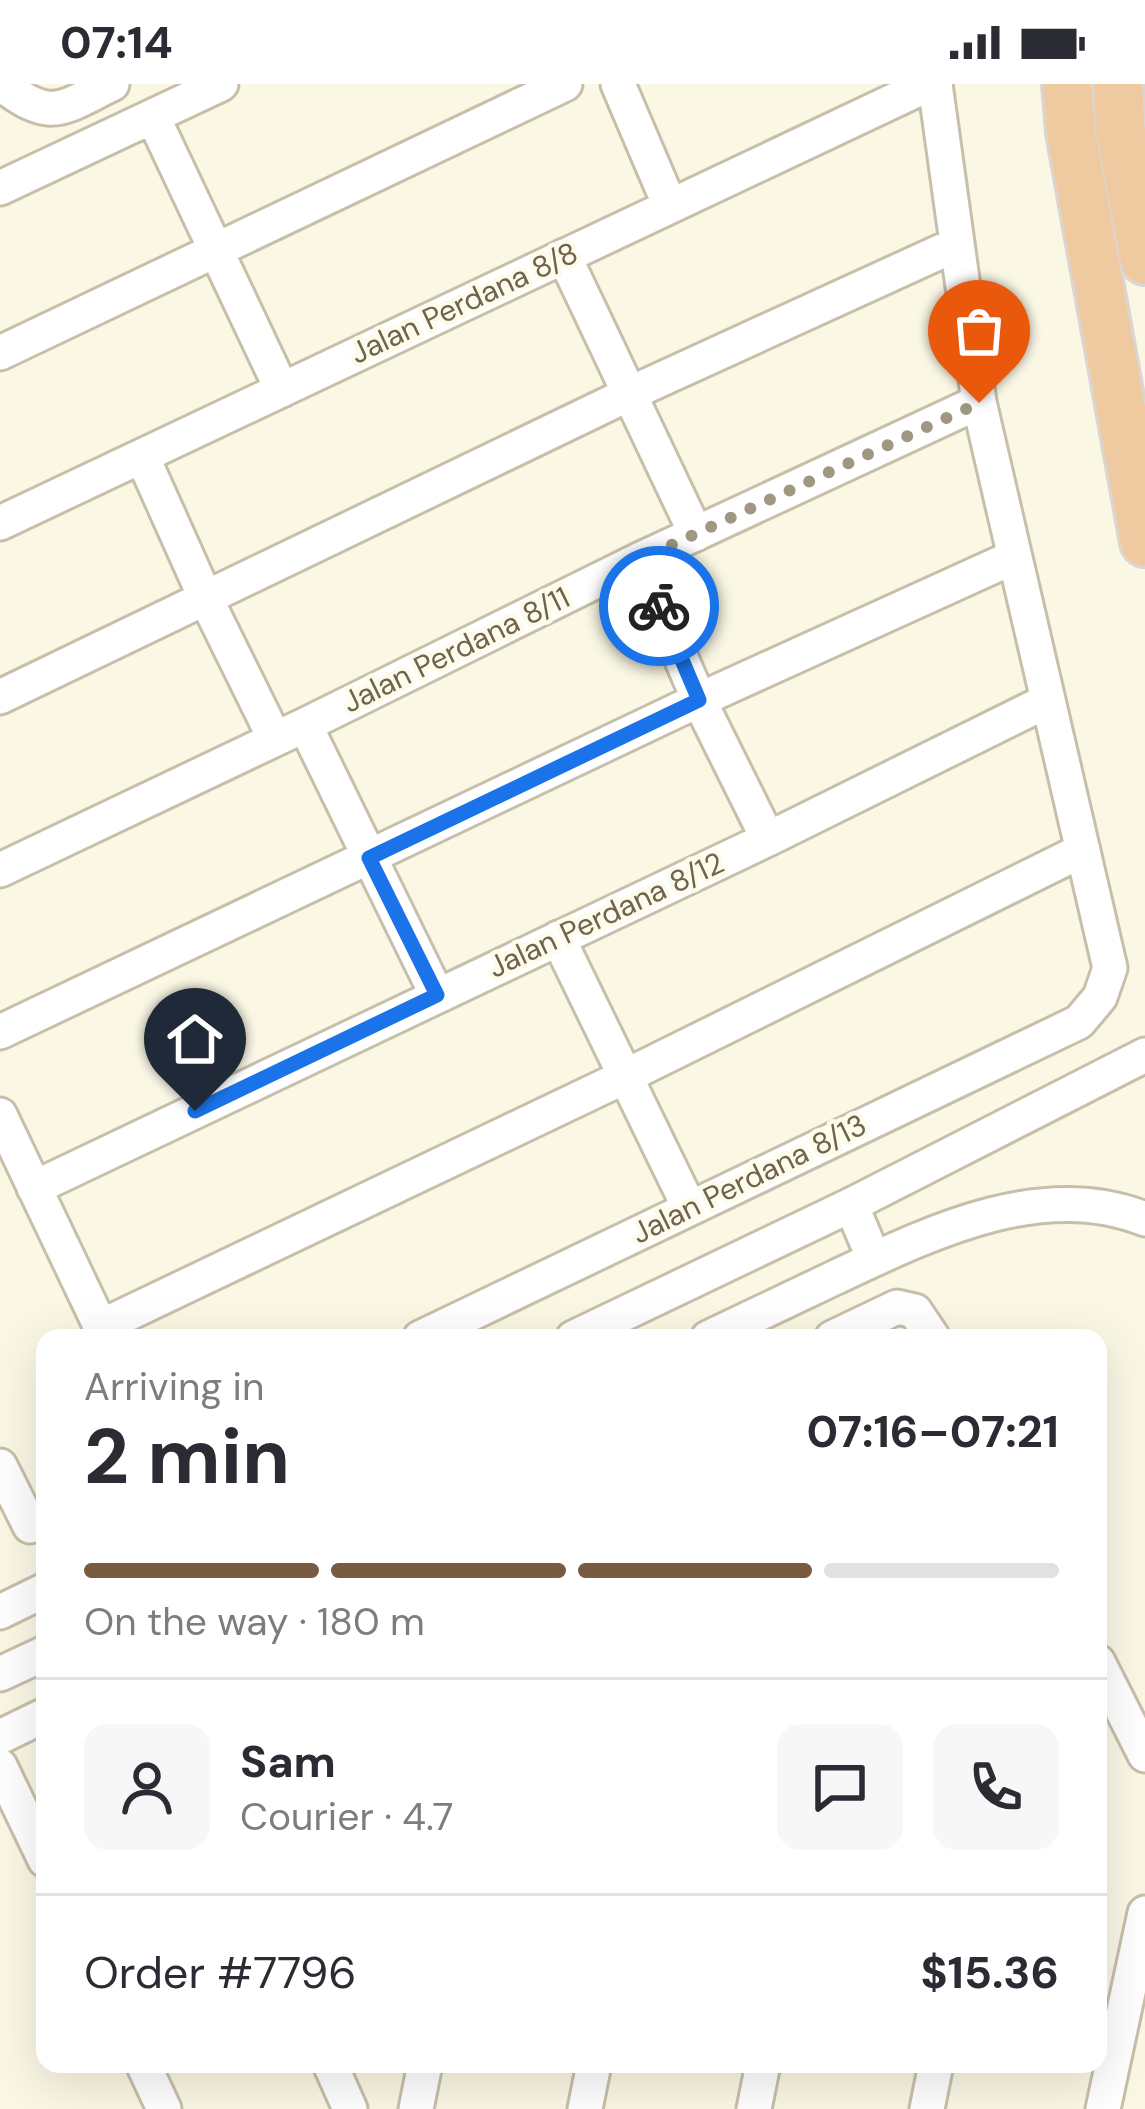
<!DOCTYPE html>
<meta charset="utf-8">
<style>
body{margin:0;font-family:"DM Sans",sans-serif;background:#f7f7f7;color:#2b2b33;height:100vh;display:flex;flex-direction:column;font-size:45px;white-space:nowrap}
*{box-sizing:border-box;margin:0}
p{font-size:39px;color:#7c7c81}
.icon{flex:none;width:66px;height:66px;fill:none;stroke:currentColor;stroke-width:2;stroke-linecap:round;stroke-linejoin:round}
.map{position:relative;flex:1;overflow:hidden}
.panel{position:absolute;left:36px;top:1245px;width:1071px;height:744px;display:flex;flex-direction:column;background:#fff;border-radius:24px;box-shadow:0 12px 48px #0002}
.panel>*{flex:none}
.pin{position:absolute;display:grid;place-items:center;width:102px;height:102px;color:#fff;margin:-123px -51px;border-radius:50% 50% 50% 0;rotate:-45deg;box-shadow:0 0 12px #0007}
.pin .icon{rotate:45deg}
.courier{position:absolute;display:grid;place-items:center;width:120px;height:120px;margin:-60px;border:9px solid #1a73e8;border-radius:50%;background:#fff;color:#222;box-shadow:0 3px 15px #0007}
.overview em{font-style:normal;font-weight:700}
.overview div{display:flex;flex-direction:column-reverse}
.overview{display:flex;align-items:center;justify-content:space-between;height:204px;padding:0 48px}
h1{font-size:78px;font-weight:700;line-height:90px}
.bar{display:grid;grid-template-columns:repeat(4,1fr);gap:18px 12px;align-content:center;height:144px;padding:0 48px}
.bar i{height:15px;border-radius:9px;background:#e1e1e2}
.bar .active{background:#795b42}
.bar p{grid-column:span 4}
.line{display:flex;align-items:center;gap:30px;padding:0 48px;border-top:3px solid #e1e1e2}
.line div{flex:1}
.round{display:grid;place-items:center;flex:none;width:126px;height:126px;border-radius:24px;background:#f7f7f7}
.status{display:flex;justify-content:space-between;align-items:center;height:84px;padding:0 60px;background:#fff;direction:ltr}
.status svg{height:33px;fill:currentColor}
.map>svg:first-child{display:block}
</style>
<div class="status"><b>07:14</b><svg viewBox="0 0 49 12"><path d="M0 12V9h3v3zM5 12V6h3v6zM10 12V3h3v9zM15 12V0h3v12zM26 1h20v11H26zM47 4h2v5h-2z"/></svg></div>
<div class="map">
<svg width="1145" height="2025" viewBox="0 0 1145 2025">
<rect width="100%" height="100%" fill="#faf7e5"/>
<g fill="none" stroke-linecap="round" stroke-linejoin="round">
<defs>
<path id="minor" d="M 1,0 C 52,39 60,25 112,0
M 618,0 L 670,122
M 153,33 L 282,306
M 0,104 L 221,0
M 564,172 L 696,450
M 0,269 L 565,0
M 142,372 L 206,515 L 275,655
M 0,439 L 929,0
M 639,476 L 699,616 L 768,755
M 0,613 L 631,309 L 955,161
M 305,641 L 437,911
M 0,786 L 305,641 L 639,476 L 979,318
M 558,854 L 689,1123
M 0,948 L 699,616 L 1014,473
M 0,1031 L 106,1254
M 34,1104 L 768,755 L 1047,617
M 851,1121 L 874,1175
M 100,1243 L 624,993 L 1083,766
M 420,1254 L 1079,938 L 1100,913 L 1110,884 L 979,318 L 935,0
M 573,1254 L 851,1121 L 1145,971
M 708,1254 C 750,1234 792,1214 834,1194 C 928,1150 1041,1093 1145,1135
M 832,1254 L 897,1223 L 915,1227 L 933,1254
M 0,1382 L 30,1442
M 0,1528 L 45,1506
M 1098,1578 L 1145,1671
M 0,1590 L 45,1569
M 0,1653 L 45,1631
M 0,1682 L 45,1776
M 143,1980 L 164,2025
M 330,1980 L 350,2025
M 416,2025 L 425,1980
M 585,2025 L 594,1980
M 754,2025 L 763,1980
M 927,2025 L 936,1980
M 1103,2025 L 1145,1829"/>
<path id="highway" d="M 1067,0 L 1071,48 L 1145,458
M 1118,0 L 1120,43 L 1145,176"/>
</defs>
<use href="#minor" stroke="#c8bfaa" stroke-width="39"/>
<use href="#highway" stroke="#dad6d1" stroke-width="54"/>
<use href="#minor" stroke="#fff" stroke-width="33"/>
<use href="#highway" stroke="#efcaa1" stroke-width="48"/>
</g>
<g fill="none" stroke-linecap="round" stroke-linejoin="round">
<path stroke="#a09782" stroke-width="12" stroke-dasharray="0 21.6" d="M 659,522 L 639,476 L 979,319"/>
<path stroke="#1a73e8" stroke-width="15" d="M 195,1027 L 437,911 L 369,774 L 699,616 L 659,522"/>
</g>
<g text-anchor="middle" stroke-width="9" stroke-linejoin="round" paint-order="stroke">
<g font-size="30" fill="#70634d" stroke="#fdfbeb">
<text transform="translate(464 219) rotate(-25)" y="10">Jalan Perdana 8/8</text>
<text transform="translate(456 566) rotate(-26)" y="10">Jalan Perdana 8/11</text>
<text transform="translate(606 831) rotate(-25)" y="10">Jalan Perdana 8/12</text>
<text transform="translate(749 1095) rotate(-26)" y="10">Jalan Perdana 8/13</text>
</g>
</g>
</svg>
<div class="pin" style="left:979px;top:319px;background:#ea580c"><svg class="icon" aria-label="bag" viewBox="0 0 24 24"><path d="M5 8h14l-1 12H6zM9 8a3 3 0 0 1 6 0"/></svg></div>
<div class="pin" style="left:195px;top:1027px;background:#1f2937"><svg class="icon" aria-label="home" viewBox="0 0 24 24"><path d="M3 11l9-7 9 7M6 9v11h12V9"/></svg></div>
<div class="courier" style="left:659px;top:522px"><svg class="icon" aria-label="bike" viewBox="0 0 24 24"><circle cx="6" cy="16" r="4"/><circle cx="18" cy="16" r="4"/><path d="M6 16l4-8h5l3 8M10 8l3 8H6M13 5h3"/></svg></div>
<section class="panel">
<div class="overview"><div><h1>2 min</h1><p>Arriving in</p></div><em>07:16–07:21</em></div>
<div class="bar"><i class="active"></i><i class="active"></i><i class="active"></i><i></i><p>On the way · 180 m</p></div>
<div class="line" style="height:216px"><a class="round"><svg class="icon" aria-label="person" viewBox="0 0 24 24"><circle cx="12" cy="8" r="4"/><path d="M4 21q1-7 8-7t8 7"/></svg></a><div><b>Sam</b><p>Courier · 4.7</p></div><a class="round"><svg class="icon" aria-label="chat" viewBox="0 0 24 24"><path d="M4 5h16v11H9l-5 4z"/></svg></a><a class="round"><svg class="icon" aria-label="phone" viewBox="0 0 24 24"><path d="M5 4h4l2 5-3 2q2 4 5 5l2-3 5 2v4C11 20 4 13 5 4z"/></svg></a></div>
<div class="line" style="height:156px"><div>Order #7796</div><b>$15.36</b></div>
</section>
</div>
